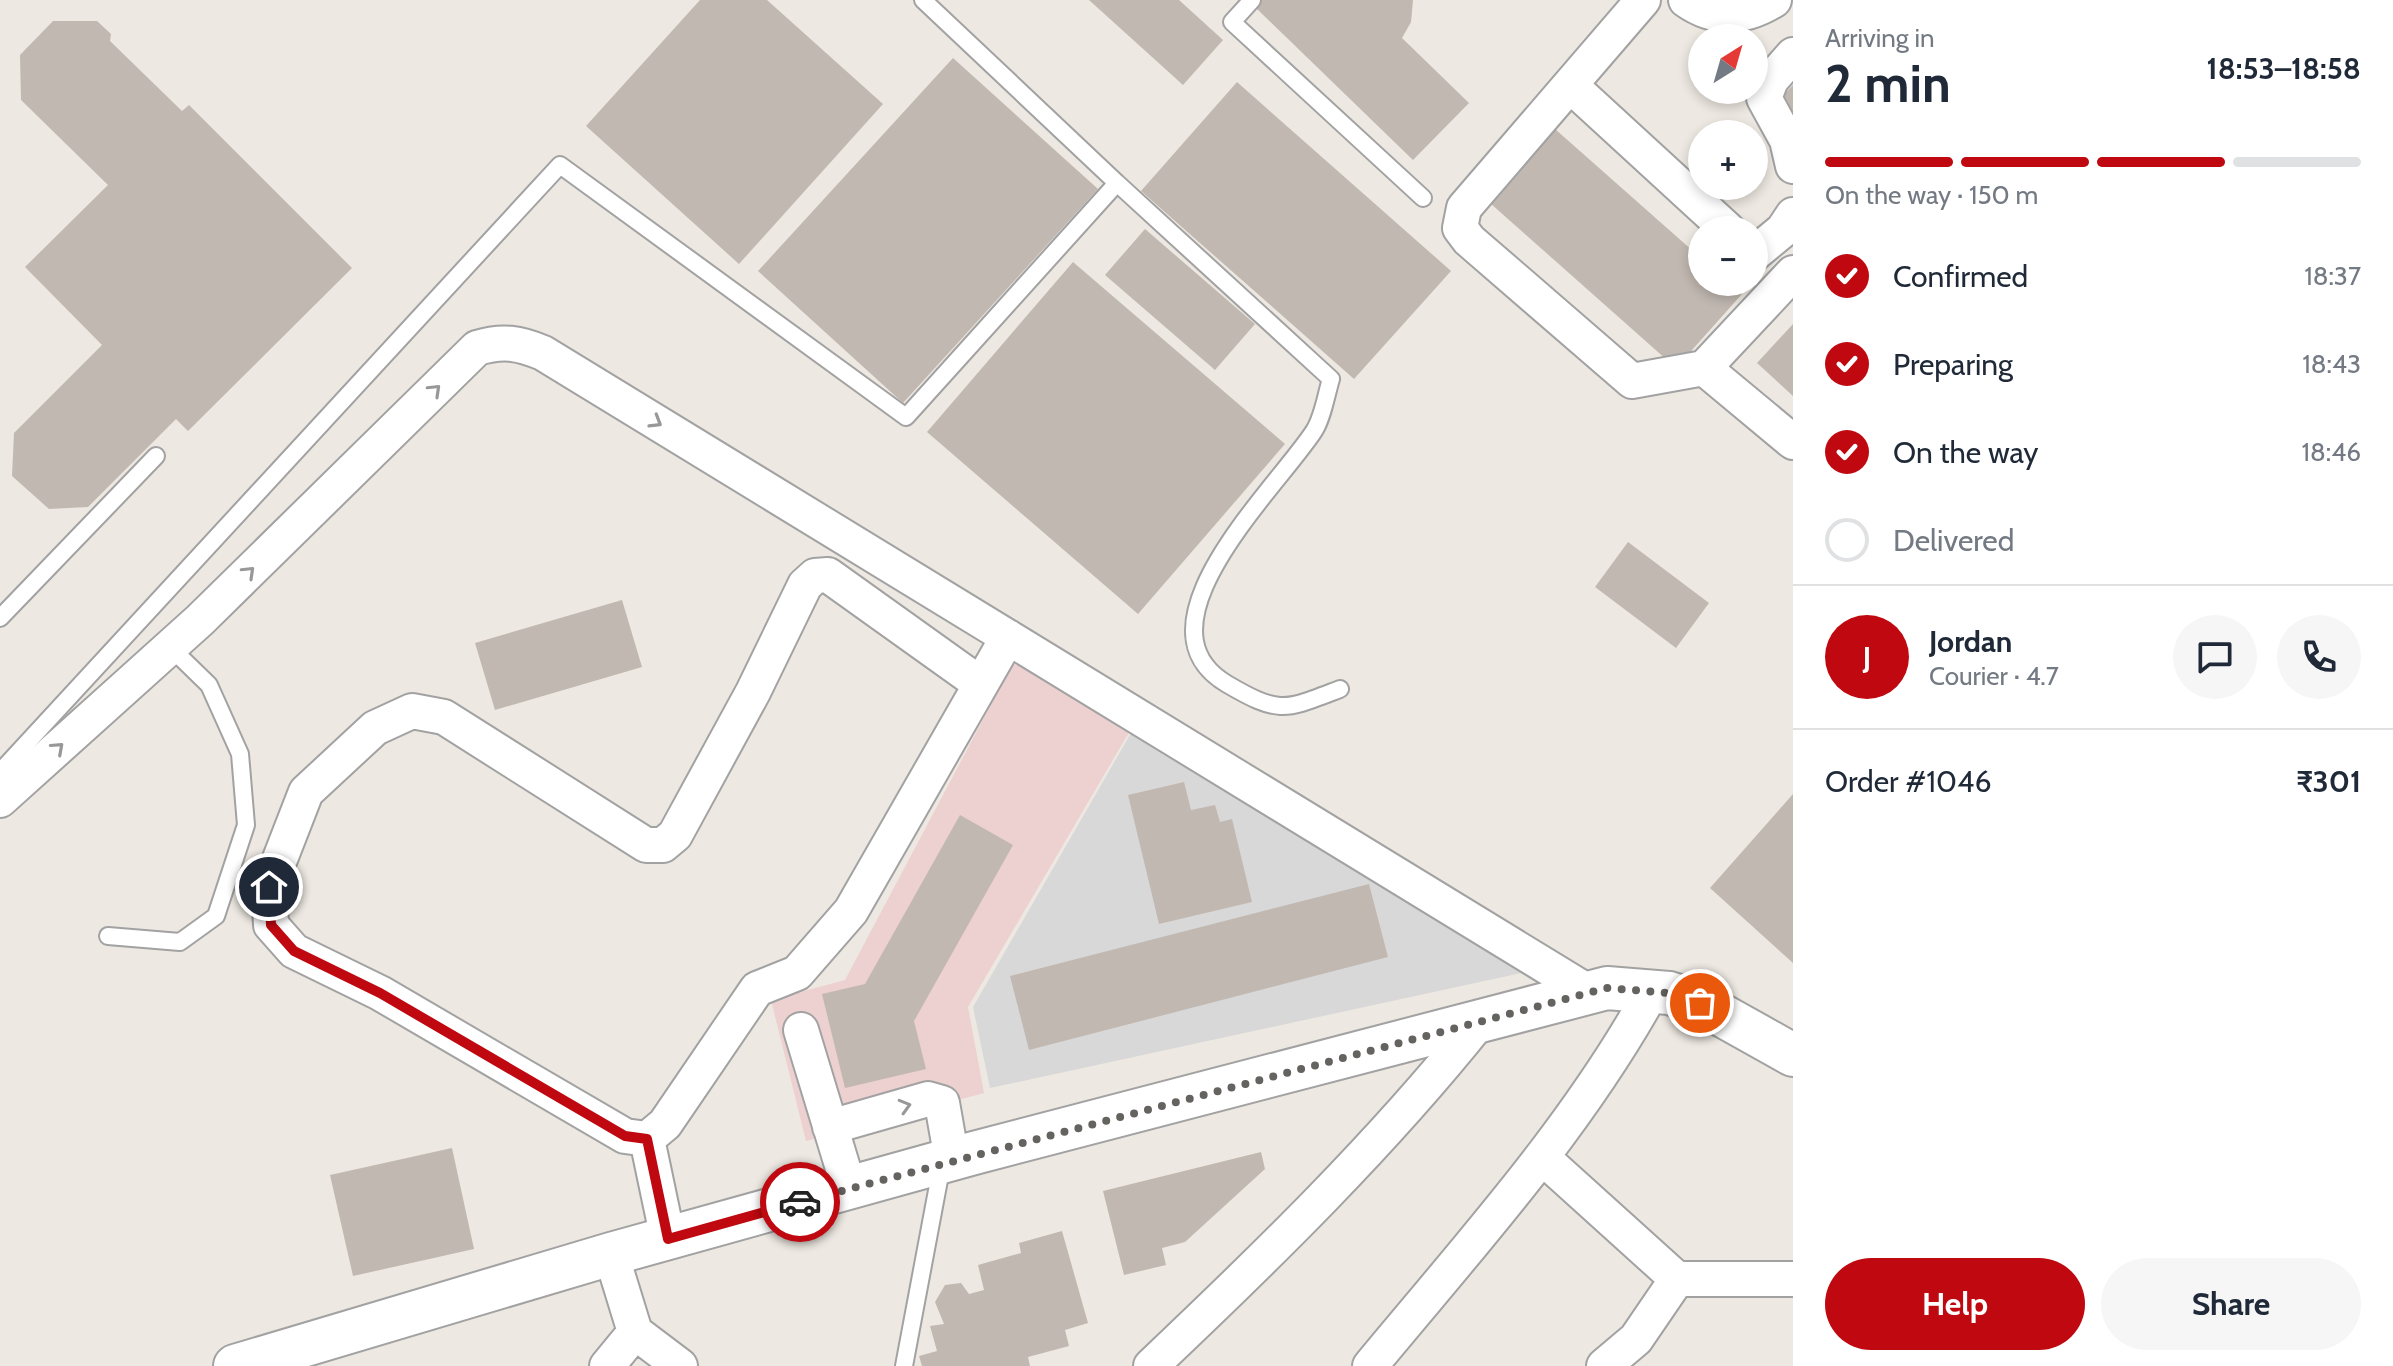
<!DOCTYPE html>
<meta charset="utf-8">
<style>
body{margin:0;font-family:Cabin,sans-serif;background:#f6f6f7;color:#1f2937;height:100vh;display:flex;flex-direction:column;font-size:30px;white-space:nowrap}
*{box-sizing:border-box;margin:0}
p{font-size:26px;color:#747a83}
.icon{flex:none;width:44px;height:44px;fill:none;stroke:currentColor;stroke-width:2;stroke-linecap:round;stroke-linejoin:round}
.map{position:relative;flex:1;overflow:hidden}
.side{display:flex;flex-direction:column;background:#fff;width:600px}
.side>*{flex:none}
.needle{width:52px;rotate:37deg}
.controls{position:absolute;left:1688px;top:24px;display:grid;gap:16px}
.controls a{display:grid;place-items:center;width:80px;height:80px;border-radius:50%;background:#fff;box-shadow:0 4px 12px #0003;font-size:40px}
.pin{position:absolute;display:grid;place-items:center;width:68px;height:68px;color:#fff;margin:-34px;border:4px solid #fff;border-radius:50%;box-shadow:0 2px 8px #0007}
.courier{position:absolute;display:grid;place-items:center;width:80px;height:80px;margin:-40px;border:6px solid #bf080f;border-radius:50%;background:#fff;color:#222;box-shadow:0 2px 10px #0007}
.overview em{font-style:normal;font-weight:800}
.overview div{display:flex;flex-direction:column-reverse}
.overview{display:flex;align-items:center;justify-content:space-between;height:136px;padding:0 32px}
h1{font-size:52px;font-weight:800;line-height:60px}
.bar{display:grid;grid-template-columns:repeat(4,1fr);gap:12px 8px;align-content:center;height:96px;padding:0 32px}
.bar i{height:10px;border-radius:6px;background:#e0e1e3}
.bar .active{background:#bf080f}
.bar p{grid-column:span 4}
.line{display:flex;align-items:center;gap:20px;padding:0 32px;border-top:2px solid #e0e1e3}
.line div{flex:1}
.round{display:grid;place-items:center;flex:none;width:84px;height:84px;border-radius:42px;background:#f6f6f7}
ol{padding:0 32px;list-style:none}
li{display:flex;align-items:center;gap:24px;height:88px}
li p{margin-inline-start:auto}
li .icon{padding:8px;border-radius:50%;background:#bf080f;color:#fff;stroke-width:4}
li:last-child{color:#747a83}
li i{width:44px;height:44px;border:4px solid #e0e1e3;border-radius:50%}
.action{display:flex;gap:16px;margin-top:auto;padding:16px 32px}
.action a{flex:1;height:92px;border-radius:48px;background:#bf080f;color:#fff;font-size:32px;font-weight:800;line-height:92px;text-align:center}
.action a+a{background:#f6f6f7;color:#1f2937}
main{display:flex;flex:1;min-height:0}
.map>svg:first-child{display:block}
</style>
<main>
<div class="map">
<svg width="1793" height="1366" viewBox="0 0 1793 1366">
<rect width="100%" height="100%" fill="#ede8e1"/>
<path fill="#d9d8d8" d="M 1131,733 L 1531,971 L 990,1088 L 973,1007 Z"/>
<path fill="#edd0d0" d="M 1021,663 L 1131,729 L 968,1007 L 984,1093 L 806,1141 L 771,1000 L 845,980 L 1012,665 Z"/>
<path fill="#c1b8b1" d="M 700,0 L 767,0 L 883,104 L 739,264 L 586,126 Z
M 1089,0 L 1179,0 L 1223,40 L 1183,85 Z
M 1262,0 L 1413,0 L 1411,22 L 1402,38 L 1469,103 L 1413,160 L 1255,7 Z
M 53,21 L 97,21 L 111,34 L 110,41 L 182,111 L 189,105 L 352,268 L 188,431 L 176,419 L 88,507 L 49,509 L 12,476 L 14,433 L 102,345 L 25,267 L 108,185 L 21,100 L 20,55 Z
M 953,58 L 1098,189 L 903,403 L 758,271 Z
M 1237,82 L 1451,271 L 1354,379 L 1141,191 Z
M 1793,85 L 1793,114 L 1778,100 Z
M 1555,129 L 1702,259 L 1702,282 L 1728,282 L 1742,294 L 1676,368 L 1490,203 Z
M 1145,229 L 1255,324 L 1215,370 L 1105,275 Z
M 1073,262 L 1285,444 L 1138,614 L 927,432 Z
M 1793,324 L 1793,396 L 1757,363 Z
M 1628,542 L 1709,603 L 1676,648 L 1595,587 Z
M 622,600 L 642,667 L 495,710 L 475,643 Z
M 1184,782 L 1191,810 L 1215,805 L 1220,822 L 1232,819 L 1252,902 L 1159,924 L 1128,795 Z
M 1793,794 L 1793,963 L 1710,888 Z
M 960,815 L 1013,845 L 914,1021 L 926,1069 L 845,1088 L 822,994 L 865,984 Z
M 1369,884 L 1388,957 L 1029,1050 L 1010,976 Z
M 452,1148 L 474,1249 L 353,1276 L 330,1175 Z
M 1261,1152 L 1265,1169 L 1185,1242 L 1162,1248 L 1166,1265 L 1124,1275 L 1103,1191 Z
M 1062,1231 L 1088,1323 L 1065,1330 L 1069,1346 L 1028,1357 L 1030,1366 L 922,1366 L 919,1356 L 937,1351 L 930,1326 L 944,1324 L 935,1302 L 945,1285 L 961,1283 L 969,1294 L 984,1290 L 978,1265 L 1021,1253 L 1019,1243 Z"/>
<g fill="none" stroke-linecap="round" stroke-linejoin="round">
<defs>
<path id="service" d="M 1252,0 L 1232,22 L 1423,198
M 1117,183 L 1331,379 C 1326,395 1323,417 1314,431 C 1277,488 1129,626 1227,684 C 1280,715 1285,710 1340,689
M 0,618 L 156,456
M 0,772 L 560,165 L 906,417 L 1117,183 L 923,0
M 108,936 L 180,942 L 216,916 L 246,825 L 240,754 L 209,685 L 170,647
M 904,1366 L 942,1164"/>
<path id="minor" d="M 1643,0 L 1464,208 L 1460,228 L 1469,240 L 1632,381 L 1704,368 L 1793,442
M 1686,0 C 1716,21 1745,18 1774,0
M 1793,55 L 1771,80 L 1764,98 L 1787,140 L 1793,166
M 1570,85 L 1728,230
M 1754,254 L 1783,230 L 1793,215
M 1704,368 L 1793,273
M 979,683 L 828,575 L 815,576 L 805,585 L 753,692 L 675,835 L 663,845 L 646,845 L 444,717 L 412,711 L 375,728 L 306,792 L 269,887 L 271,925 L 294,951 L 380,993 L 625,1136 L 647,1139 L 665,1124 L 757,989 L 797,973 L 851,911 L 1008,637
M 0,800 L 200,620 L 477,348 C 503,340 519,343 543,353 L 1590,993
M 801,1030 L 849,1188
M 830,1127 L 928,1099 L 942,1103 L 952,1160
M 647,1139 L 668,1239
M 1543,1158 L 1677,1279 L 1636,1339 L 1604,1366
M 1677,1279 L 1793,1279
M 635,1332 L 680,1366
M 607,1366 L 635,1332 L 611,1254
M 1151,1366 C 1266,1257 1381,1145 1480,1021
M 1370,1366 C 1470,1245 1576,1129 1652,991"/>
<path id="tertiary" d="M 235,1366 L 611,1254 L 974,1153 L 1607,988 L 1669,993 L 1700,1003 L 1793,1055"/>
</defs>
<use href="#service" stroke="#a2a2a2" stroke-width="20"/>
<use href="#minor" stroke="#a2a2a2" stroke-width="38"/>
<use href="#tertiary" stroke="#a2a2a2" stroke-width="46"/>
<use href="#service" stroke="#fff" stroke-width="16"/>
<use href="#minor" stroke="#fff" stroke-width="34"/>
<use href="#tertiary" stroke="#fff" stroke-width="42"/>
</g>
<defs><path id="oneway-chevron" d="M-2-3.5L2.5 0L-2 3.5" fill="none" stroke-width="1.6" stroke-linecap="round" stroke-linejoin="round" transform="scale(2)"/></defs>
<g stroke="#989898">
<use href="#oneway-chevron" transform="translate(435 390) rotate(-44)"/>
<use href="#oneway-chevron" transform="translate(656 422) rotate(31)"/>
<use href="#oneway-chevron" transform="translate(249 572) rotate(-44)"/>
<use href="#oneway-chevron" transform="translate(58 748) rotate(-42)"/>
<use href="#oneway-chevron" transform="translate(905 1106) rotate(-16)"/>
</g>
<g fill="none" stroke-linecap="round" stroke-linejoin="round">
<path stroke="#646360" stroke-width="8" stroke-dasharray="0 14.4" d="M 800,1202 L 1607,988 L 1669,993 L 1700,1003"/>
<path stroke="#bf080f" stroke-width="10" d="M 269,887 L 271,925 L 294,951 L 380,993 L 625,1136 L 647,1139 L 668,1239 L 800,1202"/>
</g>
</svg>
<div class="controls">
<a><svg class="needle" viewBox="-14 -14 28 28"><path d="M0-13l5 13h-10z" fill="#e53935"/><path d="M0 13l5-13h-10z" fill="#747a83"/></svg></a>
<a>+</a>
<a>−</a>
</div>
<div class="pin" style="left:1700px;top:1003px;background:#ea580c"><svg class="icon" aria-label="bag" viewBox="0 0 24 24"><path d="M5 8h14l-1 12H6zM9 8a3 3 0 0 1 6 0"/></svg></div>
<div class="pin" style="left:269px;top:887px;background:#1f2937"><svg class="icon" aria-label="home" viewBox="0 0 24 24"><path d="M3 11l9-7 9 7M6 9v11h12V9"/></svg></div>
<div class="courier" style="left:800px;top:1202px"><svg class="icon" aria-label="car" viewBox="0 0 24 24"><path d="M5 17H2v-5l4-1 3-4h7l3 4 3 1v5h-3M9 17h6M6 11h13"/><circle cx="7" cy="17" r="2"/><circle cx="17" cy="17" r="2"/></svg></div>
</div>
<section class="side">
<div class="overview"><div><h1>2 min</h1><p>Arriving in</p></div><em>18:53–18:58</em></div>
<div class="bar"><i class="active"></i><i class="active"></i><i class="active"></i><i></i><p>On the way · 150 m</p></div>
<ol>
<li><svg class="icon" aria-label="check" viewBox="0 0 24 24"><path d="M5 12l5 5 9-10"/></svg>Confirmed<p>18:37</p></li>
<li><svg class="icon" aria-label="check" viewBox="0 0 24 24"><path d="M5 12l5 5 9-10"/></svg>Preparing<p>18:43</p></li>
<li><svg class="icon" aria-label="check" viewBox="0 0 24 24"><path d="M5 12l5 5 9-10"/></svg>On the way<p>18:46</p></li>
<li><i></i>Delivered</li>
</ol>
<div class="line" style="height:144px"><b class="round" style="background:#bf080f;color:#fff">J</b><div><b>Jordan</b><p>Courier · 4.7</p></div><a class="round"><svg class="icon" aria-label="chat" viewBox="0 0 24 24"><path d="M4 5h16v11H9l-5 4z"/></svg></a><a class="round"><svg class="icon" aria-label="phone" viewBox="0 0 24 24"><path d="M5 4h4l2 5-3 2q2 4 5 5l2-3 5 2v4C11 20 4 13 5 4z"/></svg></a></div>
<div class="line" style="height:104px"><div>Order #1046</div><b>₹301</b></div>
<div class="action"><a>Help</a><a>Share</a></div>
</section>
</main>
